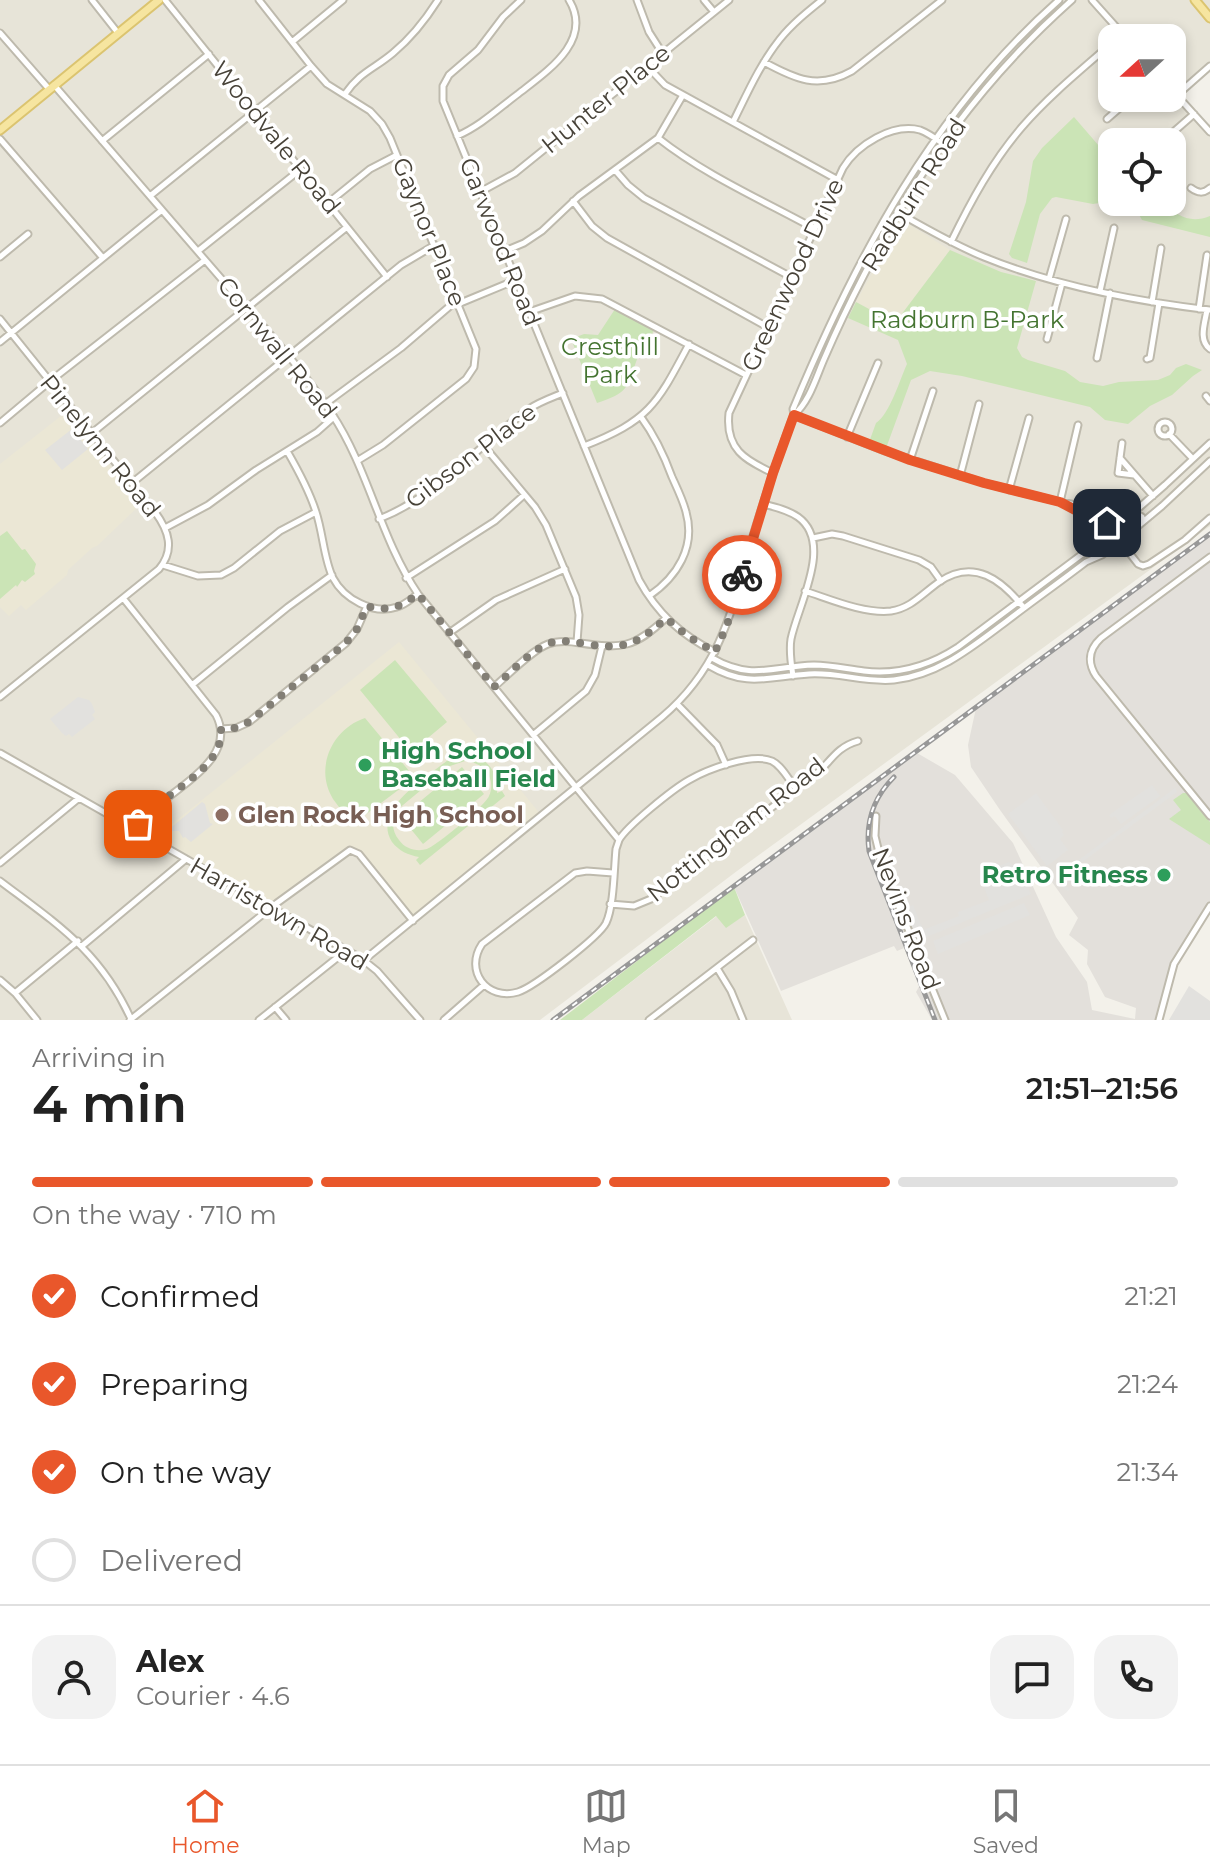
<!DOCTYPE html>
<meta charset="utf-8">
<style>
body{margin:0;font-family:Montserrat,sans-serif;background:#f2f2f2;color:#222;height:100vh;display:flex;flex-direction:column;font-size:30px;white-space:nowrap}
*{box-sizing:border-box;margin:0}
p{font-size:26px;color:#767676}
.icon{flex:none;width:44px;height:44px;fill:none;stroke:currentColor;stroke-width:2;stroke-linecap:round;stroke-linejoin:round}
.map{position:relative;height:1020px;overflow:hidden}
.panel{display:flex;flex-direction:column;background:#fff;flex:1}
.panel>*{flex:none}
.needle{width:52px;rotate:249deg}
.buttons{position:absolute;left:1098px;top:24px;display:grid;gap:16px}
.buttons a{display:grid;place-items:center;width:88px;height:88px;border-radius:16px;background:#fff;box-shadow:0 4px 12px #0003;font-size:40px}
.pin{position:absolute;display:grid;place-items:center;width:68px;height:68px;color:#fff;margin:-34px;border-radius:16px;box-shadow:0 4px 12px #0006}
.courier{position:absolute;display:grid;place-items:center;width:80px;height:80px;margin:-40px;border:6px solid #e9572b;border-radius:50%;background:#fff;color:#222;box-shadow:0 2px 10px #0007}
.head em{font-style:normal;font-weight:600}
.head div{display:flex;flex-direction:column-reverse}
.head{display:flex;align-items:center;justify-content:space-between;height:136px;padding:0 32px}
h1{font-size:52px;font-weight:600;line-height:60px}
.bar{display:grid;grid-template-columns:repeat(4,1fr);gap:12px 8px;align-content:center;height:96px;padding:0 32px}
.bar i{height:10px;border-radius:6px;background:#e0e0e0}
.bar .on{background:#e9572b}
.bar p{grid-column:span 4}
.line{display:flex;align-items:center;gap:20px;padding:0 32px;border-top:2px solid #e0e0e0}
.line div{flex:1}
.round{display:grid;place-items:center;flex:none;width:84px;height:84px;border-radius:24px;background:#f2f2f2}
ol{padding:0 32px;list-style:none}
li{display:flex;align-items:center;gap:24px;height:88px}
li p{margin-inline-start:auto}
li .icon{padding:8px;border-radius:50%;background:#e9572b;color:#fff;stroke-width:4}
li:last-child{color:#767676}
li i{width:44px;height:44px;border:4px solid #e0e0e0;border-radius:50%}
.tabs{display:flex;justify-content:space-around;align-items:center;height:112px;border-top:2px solid #e0e0e0;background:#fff;font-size:22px;color:#767676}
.tabs a{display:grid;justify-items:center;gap:4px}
.tabs .on{color:#e9572b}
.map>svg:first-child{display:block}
</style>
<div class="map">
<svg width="1210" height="1020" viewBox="0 0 1210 1020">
<rect width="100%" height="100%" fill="#f3f1ea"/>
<path fill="#e7e4d8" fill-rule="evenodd" d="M 0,0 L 1210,0 L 1210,66 L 1177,95 L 1206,127 L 1210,124 L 1210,526 L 737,871 L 540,1020 L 0,1020 ZM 1112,38 L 1172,38 L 1172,98 L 1112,98 ZM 1112,142 L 1172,142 L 1172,202 L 1112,202 Z
M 745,915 L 792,1020 L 582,1020 L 717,916 L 726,927 Z"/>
<path fill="#e3e0db" d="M 1210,536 L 1210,905 L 1169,973 L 1159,1020 L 932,1020 L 916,992 L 920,985 L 904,948 L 897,951 L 894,946 L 781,991 L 734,887 L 917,753 L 955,775 L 1013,843 L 1056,937 L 1087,982 L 1092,1010 L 1135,1019 L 1136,1008 L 1105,997 L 1087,964 L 1088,950 L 1069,935 L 1078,918 L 1000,810 L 971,767 L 968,745 L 976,708 Z"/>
<path fill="#ebe7d5" d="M 900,223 L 908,224 L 950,250 L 895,323 L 856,302 Z
M 66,412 L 141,504 L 97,546 L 92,548 L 68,570 L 67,575 L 26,610 L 21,605 L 9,616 L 0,607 L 0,464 Z
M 399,642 L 541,815 L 413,921 L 353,850 L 272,908 L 152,840 Z"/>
<path fill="#cbe4b6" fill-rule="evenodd" d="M 1074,117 L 1112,161 L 1112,201 L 1093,204 L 1056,197 L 1052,198 L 1040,214 L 1027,263 L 1012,258 L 1009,254 L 1026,202 L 1033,161 L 1042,148 Z
M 1118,202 L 1164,202 C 1177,216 1190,224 1210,216 L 1210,237 L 1142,220 L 1137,211 Z
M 950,250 L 1001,272 L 1036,281 L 1017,348 L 1022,357 L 1028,360 L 1065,371 L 1080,382 L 1103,386 L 1119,382 L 1158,380 L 1170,375 L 1176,368 L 1186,364 L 1202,370 L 1193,376 L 1172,395 L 1150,406 L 1128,424 L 1105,420 L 1090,407 L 962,376 L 930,371 L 911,380 L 885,451 L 868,445 L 876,423 C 890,414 900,379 907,364 L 898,340 L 848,318 L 856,302 L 895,323 Z
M 617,306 L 656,327 C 650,338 640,350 636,362 C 627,389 627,393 597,403 L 571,339 L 584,334 L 598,335 Z
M 7,531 L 22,550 L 25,549 L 36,564 L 34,571 L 35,574 L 25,582 L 22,580 L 17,587 L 16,585 L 0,599 L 0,536 Z
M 395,660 L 447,722 L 411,752 L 360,690 Z
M 365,718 L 410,772 L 409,782 L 353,824 C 347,816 339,808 333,799 C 314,768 332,729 365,718 Z
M 458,755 C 483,752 499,769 497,793 L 502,791 L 505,796 L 420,865 L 416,860 L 419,857 C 408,855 399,851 392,842 C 371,809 427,777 448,760 ZM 465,761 C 483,762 497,778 489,796 C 486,805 436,846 427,849 C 417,852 405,849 399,840 C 391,830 392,820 397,810 L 450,766 Z
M 462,767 L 484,794 L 423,844 L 401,817 Z
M 1183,793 L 1187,793 L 1210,822 L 1210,845 L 1169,819 L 1181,810 L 1173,800 Z
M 734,887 L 745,915 L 726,928 L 716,916 L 582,1020 L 560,1020 Z"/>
<path fill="#e2e1de" d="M 72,429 L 88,449 L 62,470 L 45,450 Z
M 78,697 L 89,700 L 92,704 L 95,712 L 92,715 L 95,719 L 72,737 L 69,734 L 66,736 L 62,733 L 50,719 Z
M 1152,785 L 1160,796 L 1121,824 L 1115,816 L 1111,818 L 1109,815 Z
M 1175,788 L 1177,792 L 1058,880 L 1070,889 L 1068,891 L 1056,882 L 1058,880 L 1056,877 Z
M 1036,793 L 1063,830 L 1062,832 L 1064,835 L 1060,839 L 1068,850 L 1047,866 L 1008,814 Z
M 202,802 L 205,804 L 210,823 L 213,824 L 191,842 L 185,837 L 183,838 L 179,831 L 167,831 Z
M 1009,862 L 1016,867 L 1020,866 L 1031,894 L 917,941 L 904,909 L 913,905 L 923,930 L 959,916 L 958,912 L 989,900 L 979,874 Z
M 1024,903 L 1030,915 L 938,954 L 933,941 Z
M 1189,986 L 1210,1001 L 1210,1020 L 1169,1020 Z"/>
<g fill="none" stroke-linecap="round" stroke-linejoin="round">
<defs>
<path id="minor" d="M 92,0 L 118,33
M 165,0 L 387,277
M 259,0 L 311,66 L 327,84 L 370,111 L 382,124 L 390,138 L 476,349 L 474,367 L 466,379 L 383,445 L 357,461
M 521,0 L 503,17 L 478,50 L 449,75 L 443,86 L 443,101 L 639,580 C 657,613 681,635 715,652
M 637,0 L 649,32 L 663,54
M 704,0 L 714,12
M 1092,0 L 1126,38
M 0,33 L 49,89
M 292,42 L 343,0
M 764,62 C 795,79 818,90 852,71 L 942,0
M 647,66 L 665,85 L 838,180
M 54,85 C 111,151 168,217 225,283 C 262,325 301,367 332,414 C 369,470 380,538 418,594 L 619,840 L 616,849 C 614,869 614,906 606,923 C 599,937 534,987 518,992 C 487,1001 464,971 482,944 L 575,873 L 587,871 L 613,873
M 1172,90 L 1210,132
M 345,94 C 360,72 374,69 393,53 C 411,38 426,19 438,0
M 1177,95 L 1210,66
M 1107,119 L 1131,98
M 733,122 C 747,94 760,64 780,39 C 792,24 807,12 822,0
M 457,136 C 480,126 498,109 518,94 C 546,72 594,41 569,0
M 658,138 C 705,175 762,200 815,229
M 0,139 L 103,258
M 102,141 L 209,54
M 1162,142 L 1194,114
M 615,170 L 628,185 L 644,198 L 793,278
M 1191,188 C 1198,193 1203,194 1210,188
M 480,192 L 515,173 L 729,0
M 150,196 L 311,66
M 573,201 L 592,226 L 607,238 L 769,328
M 328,203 L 370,169 L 397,155
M 897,212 C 925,228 954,245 984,257 C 1055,286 1134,301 1210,310
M 951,242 C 971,201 992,162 1022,127 C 1049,96 1081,70 1112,43
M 198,251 L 301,169
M 505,251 L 524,243 L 542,231 L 579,196 L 658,138 L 683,95
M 0,257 L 28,234
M 1049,279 L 1066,219
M 1100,291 L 1114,228
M 1152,302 L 1161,248
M 458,304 L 516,280
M 1199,309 L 1207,255
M 1207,310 C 1205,323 1198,340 1210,349
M 529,312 L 575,296 L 602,299 L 746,375
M 0,319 L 155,512 C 169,531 175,550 159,569 L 0,697
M 1047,339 L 1062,283
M 0,342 L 162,210
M 1097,358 L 1110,293
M 1147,359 L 1150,358 L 1159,303
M 1206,396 L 1210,401
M 325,404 L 401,348 L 457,300
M 794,415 C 810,401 816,377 825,357 C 837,329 850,302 864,275 C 920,167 981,81 1072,0
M 794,415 L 885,451 L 984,483 L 1060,502 L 1119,513 L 1136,513 L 1142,517 L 1141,523
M 641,417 C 655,436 664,455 672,477 C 677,488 683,500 686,512 C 696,547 677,577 649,596
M1158 429a7 7 0 1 1 14 0a7 7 0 1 1-14 0Z
M 0,423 L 49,382 L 205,260
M 92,433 L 347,227
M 1169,434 L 1193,459
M 847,437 L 878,363
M 1122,443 L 1118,473 L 1134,475
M 484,446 L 535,507 L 546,525 L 576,597 L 579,615 L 577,642
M 584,446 C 650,420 657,404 689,344
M 287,451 C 298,470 309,490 316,512 C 323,533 324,560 333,578 C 344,599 373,615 397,607 C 405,605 411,599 418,594
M 1120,458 L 1153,496
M 910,460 L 933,391
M 773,473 C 745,460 725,449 729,413 L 843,168 C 857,145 892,123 920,130 C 928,133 935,138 942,143
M 960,476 L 979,404
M 132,483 L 401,265 L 435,245
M 1009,490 L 1029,418
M 1060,502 L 1078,425
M 763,504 C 775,507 788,510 798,517 C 834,543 798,605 791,639 C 789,651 791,663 793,676
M 1068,506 L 1081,513 L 1105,520 L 1109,528 L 1108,538 L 1111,542 L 1116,544
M 379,519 C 438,496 478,445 529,409 C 539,402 551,398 563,393
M 165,528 L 208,505 L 256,470 L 317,432 L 334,417
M 813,538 L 832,534 L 843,536 L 919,560 L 931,567 L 941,581
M 1120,541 L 1138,564 L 1143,566 L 1149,564 L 1185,540 L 1210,518
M 1210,557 L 1101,638 C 1089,649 1087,662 1096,676 L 1210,816
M 163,565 L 198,576 L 221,575 L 234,568 L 280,531 L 316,512
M 406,578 L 495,521 L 524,495
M 805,591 C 830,599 864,614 891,611 C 911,608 922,594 939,582 C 974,558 1002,580 1024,608
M 123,598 L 216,715 C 242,765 156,794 134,830
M 449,633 L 496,600 L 565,569
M 712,658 C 752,681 773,666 814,665 C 831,665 847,669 864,671 C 898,675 929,666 958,647 L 1109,534 L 1165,485 L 1210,443
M 708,665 C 747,688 767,677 809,674 C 838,672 865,683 894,680 C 939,675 972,647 1007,621 C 1033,601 1060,582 1086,562 L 1102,555 L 1120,541 L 1162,506 L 1210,461
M 192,685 L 288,607 L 332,575
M 494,687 C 508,675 532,650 548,644 C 559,640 569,641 580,643 C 622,649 634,648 666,618
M 677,704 L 717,745 L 726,765
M 221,729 L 236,728 L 249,722 L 346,643 L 357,629 L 367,606
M 533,735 L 586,691 L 595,675 L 602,646
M 0,753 L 362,959 L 377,971 L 420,1020
M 876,816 L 875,836 L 882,865 L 945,1020
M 619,840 C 627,826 673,789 689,780 C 706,770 752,752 772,761 C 782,766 789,780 796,789
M 0,863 L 79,798
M 0,881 C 57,924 100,951 131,1019
M 610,904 L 634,906 L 651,899 L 821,770 C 833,757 840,746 858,741
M 82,946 L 186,859
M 364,960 L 662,717 C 721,667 732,610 752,539 C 765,497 778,456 794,415 L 793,409 C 856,257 934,110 1059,0
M 717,968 L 731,991 L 743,1020
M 0,980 L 15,993 L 37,1020
M 15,993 L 78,941
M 275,1007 L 286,1020
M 130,1020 L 277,903 L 350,850 L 359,854 L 413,921
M 259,1020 L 347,950
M 444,1020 L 484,985
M 649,1020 L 753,940
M 1159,1020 L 1174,964 L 1210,906"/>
<path id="major" d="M 1195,0 L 1210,18
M 0,130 L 159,0"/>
</defs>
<use href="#minor" stroke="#bebaad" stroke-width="9"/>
<use href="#major" stroke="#dbc470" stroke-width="11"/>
<use href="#minor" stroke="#fff" stroke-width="5"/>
<use href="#major" stroke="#f6e5a0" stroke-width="7"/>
<defs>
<path id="rail" d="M 894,777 C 873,798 865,822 869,851 L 935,1020
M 553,1020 L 1210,534"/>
</defs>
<use href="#rail" stroke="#989898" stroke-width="5"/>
<use href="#rail" stroke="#fff" stroke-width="2" stroke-dasharray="6" stroke-linecap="butt"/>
</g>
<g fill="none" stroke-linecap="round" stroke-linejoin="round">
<path stroke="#837f76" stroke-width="8" stroke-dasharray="0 14.4" d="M 138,824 C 161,793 224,771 221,729 L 236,728 L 249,722 L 346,643 L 357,629 L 367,606 C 388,612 401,607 418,594 L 494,687 C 510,674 534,646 554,642 C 564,640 575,642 586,644 C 624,650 637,645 666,618 L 689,637 L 715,652 L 727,625 L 742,575"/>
<path stroke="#e9572b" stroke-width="10" d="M 742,575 L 773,473 L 794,415 L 910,460 L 984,483 L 1060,502 L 1081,513 L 1102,519 L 1107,523"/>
</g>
<g fill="#2e9e5b" stroke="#fff" stroke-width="3">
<circle cx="365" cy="765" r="8"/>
<circle cx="1164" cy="875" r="8"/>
</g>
<circle fill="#8d6e63" stroke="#fff" stroke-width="3" cx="222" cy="815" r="8"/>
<g text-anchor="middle" stroke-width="7" stroke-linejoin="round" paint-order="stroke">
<g font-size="24" fill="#474238" stroke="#fff">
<text transform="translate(606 99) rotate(-39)" y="8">Hunter Place</text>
<text transform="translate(276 138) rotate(51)" y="8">Woodvale Road</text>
<text transform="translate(914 195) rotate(-58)" y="8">Radburn Road</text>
<text transform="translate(429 232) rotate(68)" y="8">Gaynor Place</text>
<text transform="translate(500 242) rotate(68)" y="8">Garwood Road</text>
<text transform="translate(793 275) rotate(-65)" y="8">Greenwood Drive</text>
<text transform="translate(277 348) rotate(51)" y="8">Cornwall Road</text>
<text transform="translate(100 446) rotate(51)" y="8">Pinelynn Road</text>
<text transform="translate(471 456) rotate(-37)" y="8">Gibson Place</text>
<text transform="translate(736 830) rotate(-38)" y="8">Nottingham Road</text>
<text transform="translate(279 914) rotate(30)" y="8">Harristown Road</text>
<text transform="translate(906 919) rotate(69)" y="8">Nevins Road</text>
</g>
<g font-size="24" fill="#447430" stroke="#fff">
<text x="967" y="328">Radburn B-Park</text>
<text x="610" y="355">Cresthill<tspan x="610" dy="28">Park</tspan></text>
</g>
<g font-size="24" font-weight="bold" fill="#27864d" stroke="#fff" text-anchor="start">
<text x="381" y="759">High School<tspan x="381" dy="28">Baseball Field</tspan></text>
<text x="1148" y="883" text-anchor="end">Retro Fitness</text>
</g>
<g font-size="24" font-weight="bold" fill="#785e54" stroke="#fff" text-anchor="start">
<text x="238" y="823">Glen Rock High School</text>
</g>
</g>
</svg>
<div class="buttons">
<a><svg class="needle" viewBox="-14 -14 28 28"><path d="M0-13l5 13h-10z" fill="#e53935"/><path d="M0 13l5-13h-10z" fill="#767676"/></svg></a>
<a><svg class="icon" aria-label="locate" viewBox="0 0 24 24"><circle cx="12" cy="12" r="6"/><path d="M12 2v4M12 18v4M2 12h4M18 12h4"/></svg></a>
</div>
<div class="pin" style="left:138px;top:824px;background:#ea580c"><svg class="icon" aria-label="bag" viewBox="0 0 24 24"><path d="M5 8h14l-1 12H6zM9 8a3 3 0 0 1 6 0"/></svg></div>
<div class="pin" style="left:1107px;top:523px;background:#1f2937"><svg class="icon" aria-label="home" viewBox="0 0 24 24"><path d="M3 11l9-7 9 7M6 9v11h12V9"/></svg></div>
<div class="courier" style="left:742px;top:575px"><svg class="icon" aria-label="bike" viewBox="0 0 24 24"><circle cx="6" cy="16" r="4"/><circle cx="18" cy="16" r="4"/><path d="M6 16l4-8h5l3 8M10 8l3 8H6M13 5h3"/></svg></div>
</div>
<section class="panel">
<div class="head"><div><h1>4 min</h1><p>Arriving in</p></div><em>21:51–21:56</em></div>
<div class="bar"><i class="on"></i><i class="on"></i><i class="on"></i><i></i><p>On the way · 710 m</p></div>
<ol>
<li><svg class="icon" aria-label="check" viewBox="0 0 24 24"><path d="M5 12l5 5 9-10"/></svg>Confirmed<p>21:21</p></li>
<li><svg class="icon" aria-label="check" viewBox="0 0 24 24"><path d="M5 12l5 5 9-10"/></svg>Preparing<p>21:24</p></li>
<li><svg class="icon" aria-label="check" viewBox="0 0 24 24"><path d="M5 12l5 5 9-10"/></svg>On the way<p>21:34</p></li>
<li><i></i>Delivered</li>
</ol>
<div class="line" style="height:144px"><a class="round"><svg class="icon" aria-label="person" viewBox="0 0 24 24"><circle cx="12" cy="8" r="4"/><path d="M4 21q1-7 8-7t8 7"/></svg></a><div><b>Alex</b><p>Courier · 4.6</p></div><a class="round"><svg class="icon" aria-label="chat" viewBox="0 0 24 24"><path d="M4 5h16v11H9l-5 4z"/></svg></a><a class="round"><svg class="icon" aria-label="phone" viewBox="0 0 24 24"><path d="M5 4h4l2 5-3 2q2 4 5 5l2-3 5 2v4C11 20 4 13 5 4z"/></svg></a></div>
</section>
<nav class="tabs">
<a class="on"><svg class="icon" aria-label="home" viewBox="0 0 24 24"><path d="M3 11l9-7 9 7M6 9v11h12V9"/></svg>Home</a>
<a><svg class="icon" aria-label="map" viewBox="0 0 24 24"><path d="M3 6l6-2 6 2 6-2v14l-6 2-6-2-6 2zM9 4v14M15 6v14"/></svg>Map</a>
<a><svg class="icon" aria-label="saved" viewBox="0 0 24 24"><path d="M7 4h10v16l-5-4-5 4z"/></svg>Saved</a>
</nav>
